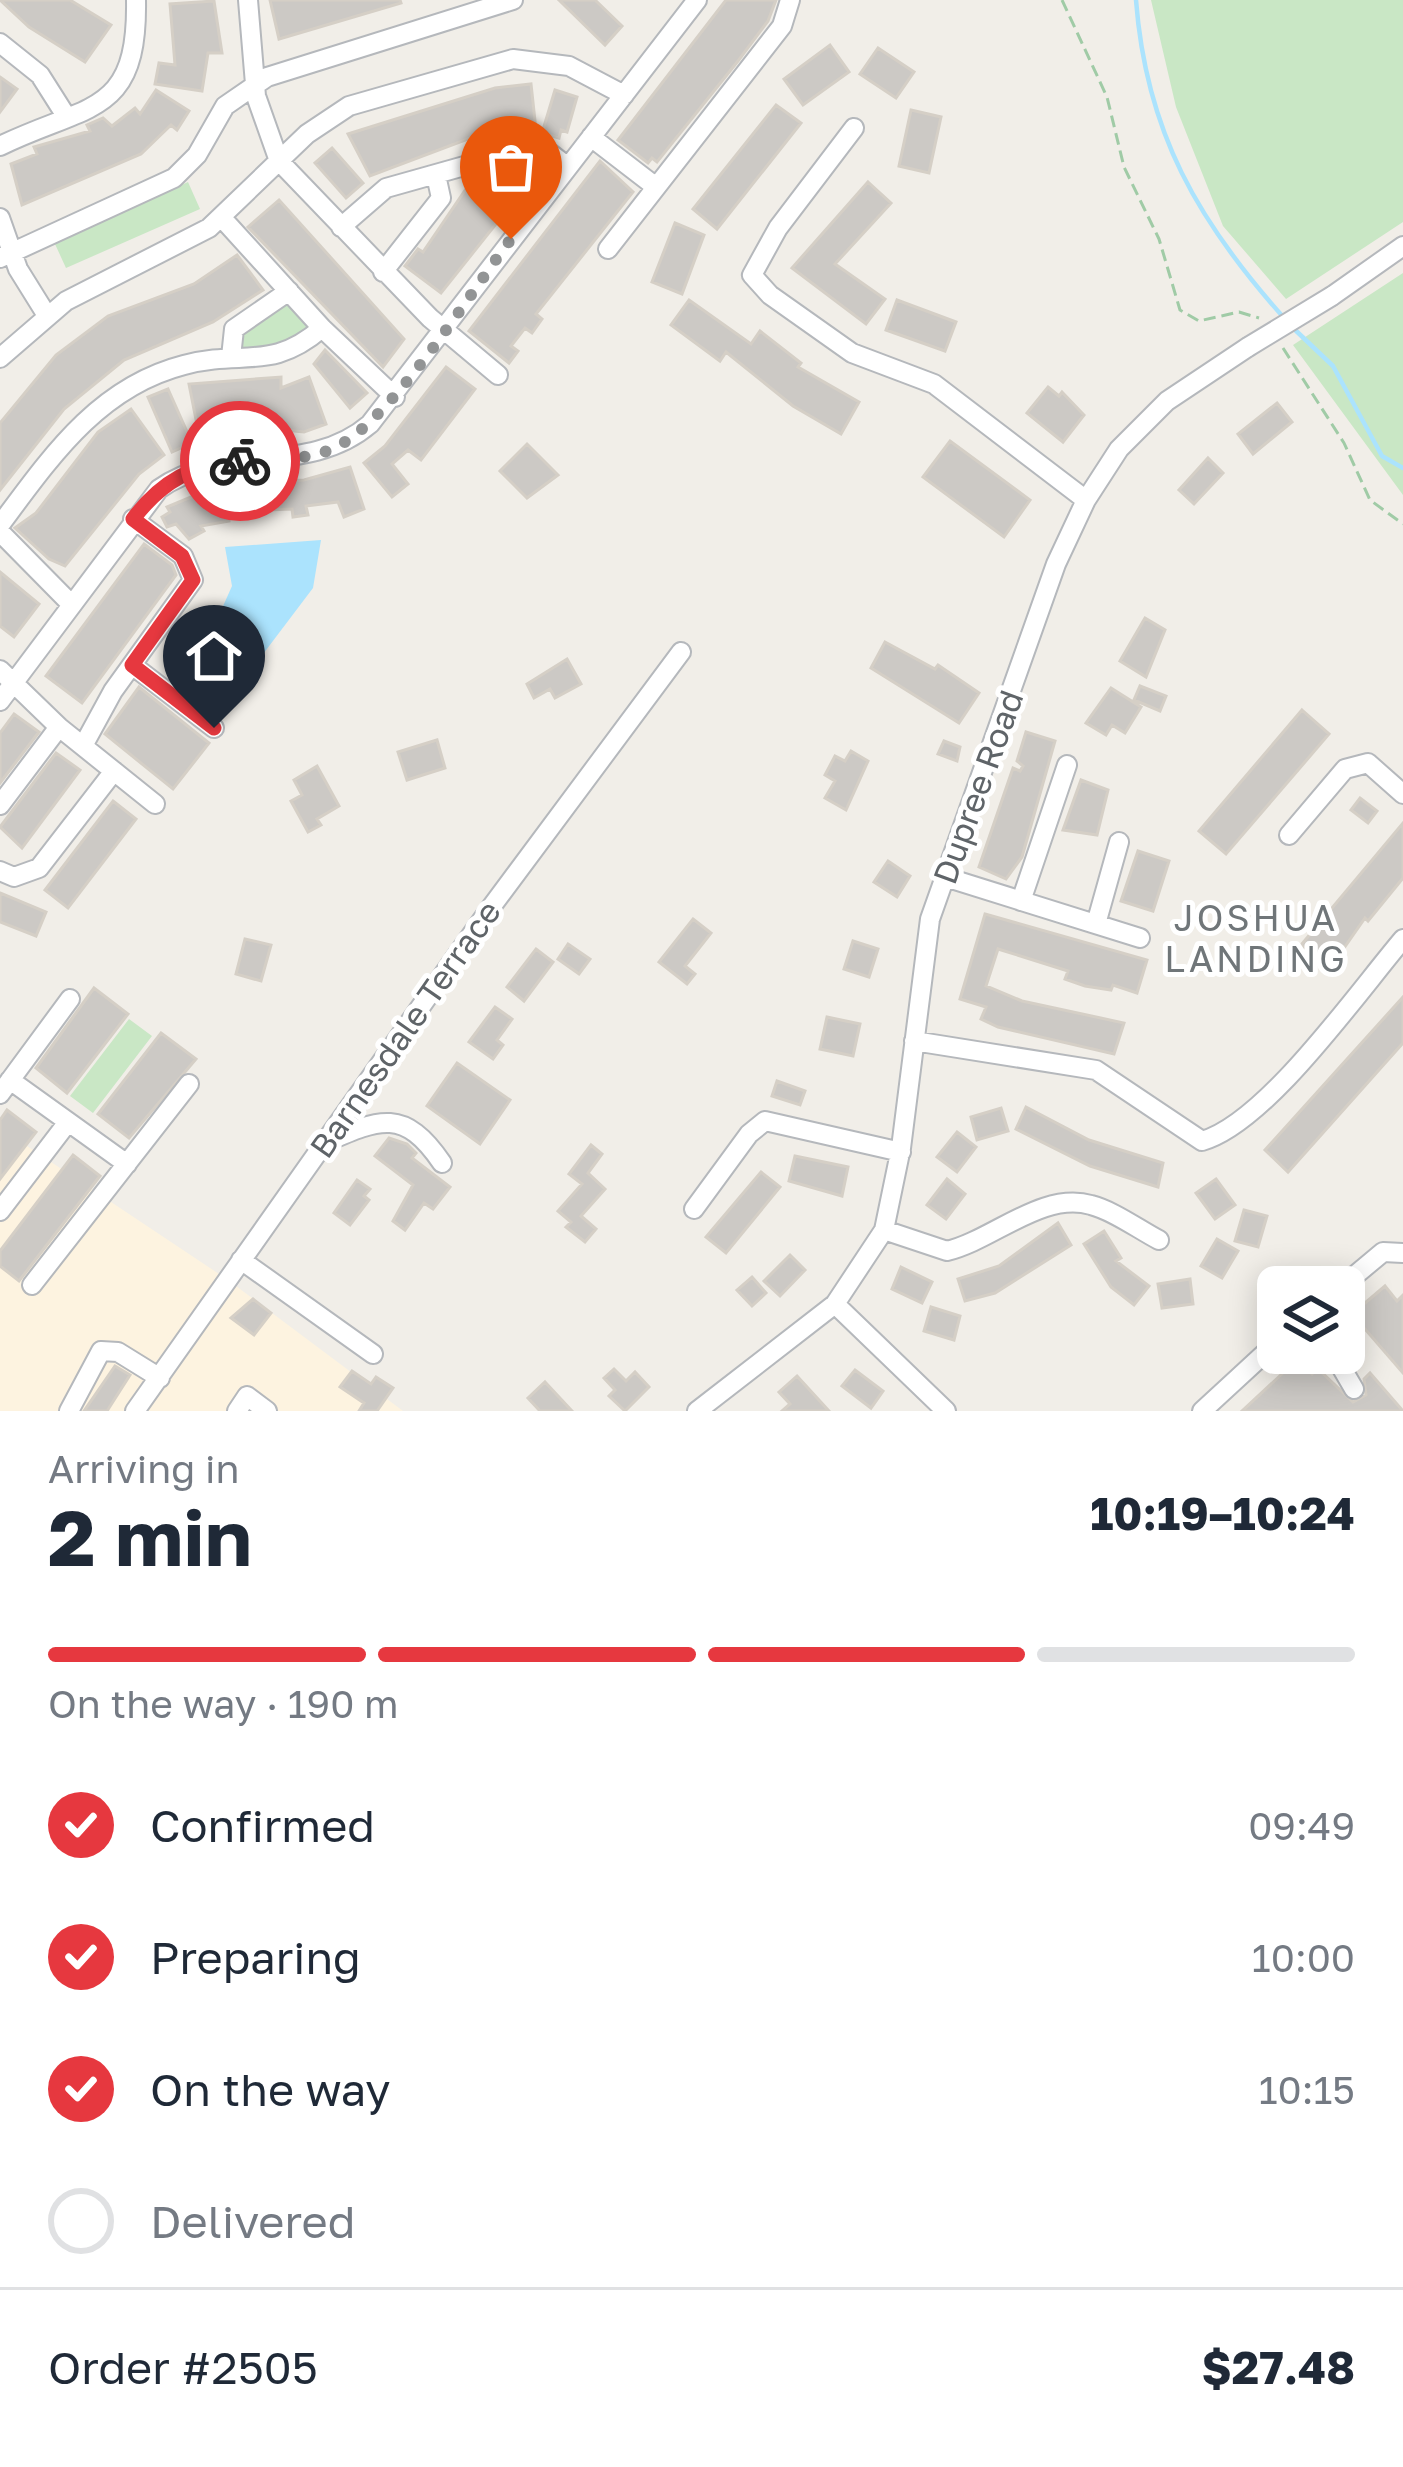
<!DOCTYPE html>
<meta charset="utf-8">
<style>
body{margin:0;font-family:"Golos Text",sans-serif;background:#f2f2f3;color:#1f2937;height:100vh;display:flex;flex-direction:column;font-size:45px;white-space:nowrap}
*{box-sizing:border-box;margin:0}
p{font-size:39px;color:#747a83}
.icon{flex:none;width:66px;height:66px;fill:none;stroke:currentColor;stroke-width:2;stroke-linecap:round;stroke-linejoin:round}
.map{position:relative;height:1411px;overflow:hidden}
.sheet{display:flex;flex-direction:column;background:#fff;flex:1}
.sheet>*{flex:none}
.fabs{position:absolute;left:1257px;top:1266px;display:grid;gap:24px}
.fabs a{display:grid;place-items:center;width:108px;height:108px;border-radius:18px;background:#fff;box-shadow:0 6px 30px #0003;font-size:60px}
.pin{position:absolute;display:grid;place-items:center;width:102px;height:102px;color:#fff;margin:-123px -51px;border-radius:50% 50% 50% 0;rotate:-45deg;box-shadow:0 0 12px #0007}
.pin .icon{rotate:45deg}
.courier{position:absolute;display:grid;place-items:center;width:120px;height:120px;margin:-60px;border:9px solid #e6383f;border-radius:50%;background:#fff;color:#222;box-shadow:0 3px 15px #0007}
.head em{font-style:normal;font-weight:700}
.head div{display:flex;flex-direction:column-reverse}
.head{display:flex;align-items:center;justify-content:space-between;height:204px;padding:0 48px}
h1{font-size:78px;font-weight:700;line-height:90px}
.bar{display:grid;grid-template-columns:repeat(4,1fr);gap:18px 12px;align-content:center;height:144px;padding:0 48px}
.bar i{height:15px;border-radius:9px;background:#e0e1e3}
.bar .on{background:#e6383f}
.bar p{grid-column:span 4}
.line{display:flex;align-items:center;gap:30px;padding:0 48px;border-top:3px solid #e0e1e3}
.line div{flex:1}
ol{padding:0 48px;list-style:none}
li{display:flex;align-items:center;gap:36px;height:132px}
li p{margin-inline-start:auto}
li .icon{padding:12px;border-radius:50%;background:#e6383f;color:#fff;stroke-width:4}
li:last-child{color:#747a83}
li i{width:66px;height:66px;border:6px solid #e0e1e3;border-radius:50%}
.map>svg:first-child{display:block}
</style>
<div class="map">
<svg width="1403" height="1411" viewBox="0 0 1403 1411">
<rect width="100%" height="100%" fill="#f1eee8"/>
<path fill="#fdf3e0" d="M 0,1128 L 228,1280 L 403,1411 L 0,1411 Z"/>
<path fill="#c9e7c5" d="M 1151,0 L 1403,0 L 1403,222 L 1286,299 L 1223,226 L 1176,107 Z
M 188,182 L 200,209 L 66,268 L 55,244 Z
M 1403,273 L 1403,495 L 1293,345 Z
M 286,300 L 312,325 L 293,347 L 241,353 L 235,339 Z
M 129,1019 L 152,1036 L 93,1113 L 70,1096 Z"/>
<path fill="#abe3fd" d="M 321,540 L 313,588 L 254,666 L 224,675 L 199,660 L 232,586 L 225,547 Z"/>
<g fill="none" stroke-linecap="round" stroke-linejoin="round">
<path stroke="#abe3fd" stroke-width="4.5" d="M 1136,0 C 1146,132 1198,222 1285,319
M 1292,327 L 1333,366 L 1382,456 L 1403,468"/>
</g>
<path fill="#ccc9c5" stroke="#d5cfc6" stroke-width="3" d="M 0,0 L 70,0 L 111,25 L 85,62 L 29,27 Z
M 270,0 L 400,0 L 401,3 L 279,39 Z
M 559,0 L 595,0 L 622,26 L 605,45 Z
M 726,0 L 776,0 L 768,21 L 738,61 L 657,162 L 652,158 L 648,163 L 618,140 Z
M 214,1 L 222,53 L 208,53 L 202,91 L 155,84 L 159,63 L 175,65 L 170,4 Z
M 830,45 L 849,72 L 803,105 L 784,79 Z
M 878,48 L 914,72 L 896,98 L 860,74 Z
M 0,77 L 17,89 L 0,112 Z
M 531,84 L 536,130 L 512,130 L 483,140 L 481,134 L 370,176 L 348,134 L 495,88 Z
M 156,90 L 189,111 L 177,130 L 171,125 L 141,154 L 22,205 L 11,164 L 37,154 L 34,147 L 90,131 L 87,125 L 103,118 L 112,126 L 135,108 L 140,114 Z
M 555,90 L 577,97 L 567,132 L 561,130 L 559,138 L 542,133 Z
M 776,105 L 801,123 L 717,229 L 693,209 Z
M 911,110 L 941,117 L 929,173 L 899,166 Z
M 332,148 L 363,183 L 346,198 L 315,163 Z
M 600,161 L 633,192 L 536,314 L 542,319 L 532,333 L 525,328 L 511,346 L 518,351 L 509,363 L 469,331 Z
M 497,171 L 523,190 L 441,293 L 405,266 L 418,249 L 423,252 L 470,183 L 475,186 L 484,175 L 491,177 Z
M 868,182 L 891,203 L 835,264 L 885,299 L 866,324 L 792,268 Z
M 279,200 L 404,339 L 383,367 L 248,227 Z
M 675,223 L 704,235 L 682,294 L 652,282 Z
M 237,255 L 263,290 L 213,322 L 124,360 L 64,409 L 0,490 L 0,423 L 56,355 L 108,316 L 194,284 Z
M 689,300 L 751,344 L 760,331 L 801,363 L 798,367 L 859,402 L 841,434 L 793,406 L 726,352 L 720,361 L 671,325 Z
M 897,300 L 956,322 L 945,351 L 886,330 Z
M 325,350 L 367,393 L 350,408 L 314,364 Z
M 446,367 L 475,389 L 421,460 L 408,450 L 392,464 L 408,484 L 392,497 L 364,463 L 385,446 Z
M 281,377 L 281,388 L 309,377 L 326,424 L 304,432 L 274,429 L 275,435 L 200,440 L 189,384 Z
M 1048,387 L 1059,396 L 1062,392 L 1084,415 L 1063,442 L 1027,413 Z
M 168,389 L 192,443 L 172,452 L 148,397 Z
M 1277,403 L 1292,422 L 1253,454 L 1238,434 Z
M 131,409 L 164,455 L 139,474 L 65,566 L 49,559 L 15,528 L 36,513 L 98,432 Z
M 950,441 L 1030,500 L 1004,537 L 923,477 Z
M 527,444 L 558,475 L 527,498 L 500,471 Z
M 1208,458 L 1223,473 L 1194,504 L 1179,490 Z
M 350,467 L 364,509 L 344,517 L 338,502 L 306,506 L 308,515 L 293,517 L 292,509 L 243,511 L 228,514 L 229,521 L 201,526 L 204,531 L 189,539 L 176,524 L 167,527 L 162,517 L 170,512 L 167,507 L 208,490 L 207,485 L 304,480 Z
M 144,544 L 172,565 L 176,575 L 82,703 L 46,676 Z
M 0,572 L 39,604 L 14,637 L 0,626 Z
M 1145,618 L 1165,630 L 1146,677 L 1120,661 Z
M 885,642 L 935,669 L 938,665 L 979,693 L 959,723 L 871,668 Z
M 567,659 L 581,684 L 555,698 L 550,689 L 534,698 L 527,684 Z
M 1140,686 L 1166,696 L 1160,711 L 1134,700 Z
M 139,687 L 209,743 L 173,789 L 105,734 Z
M 1111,688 L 1141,707 L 1125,733 L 1112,725 L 1106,735 L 1086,723 Z
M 1302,710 L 1329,734 L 1226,854 L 1199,831 Z
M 14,714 L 39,732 L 0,783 L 0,733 Z
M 1026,732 L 1055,741 L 1022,857 L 1006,879 L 979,867 L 1013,768 L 1020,771 L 1023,766 L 1017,761 Z
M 437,740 L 445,768 L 407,780 L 398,752 Z
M 944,741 L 960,747 L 957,761 L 938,754 Z
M 851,751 L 868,761 L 846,810 L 825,798 L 835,781 L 825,775 L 835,756 L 845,761 Z
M 56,753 L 80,770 L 22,848 L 0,827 Z
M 317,766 L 339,806 L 317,819 L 321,825 L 308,832 L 291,801 L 302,795 L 294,780 Z
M 1081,780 L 1108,790 L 1097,835 L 1063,830 Z
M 1360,798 L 1377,811 L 1368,823 L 1351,810 Z
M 113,801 L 136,819 L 68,908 L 45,890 Z
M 1403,823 L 1403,878 L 1368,921 L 1365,918 L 1330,968 L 1301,945 Z
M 1138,851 L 1169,861 L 1153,911 L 1121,901 Z
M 888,861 L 910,876 L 897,897 L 874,882 Z
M 0,893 L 46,912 L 36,936 L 0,922 Z
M 985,914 L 1147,960 L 1137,993 L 1113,985 L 1111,990 L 1085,986 L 1065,979 L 1068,971 L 998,949 L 986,986 L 1022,1001 L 1124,1023 L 1114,1054 L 998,1027 L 981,1019 L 986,1007 L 960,999 Z
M 693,919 L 711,933 L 685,966 L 695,974 L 687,984 L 659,962 Z
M 245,939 L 271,945 L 261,981 L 236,974 Z
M 853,941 L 878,949 L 869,977 L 844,969 Z
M 568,944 L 590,959 L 579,974 L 558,959 Z
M 536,949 L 553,962 L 524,1001 L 507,987 Z
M 94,988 L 128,1014 L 67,1093 L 36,1068 Z
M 1403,997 L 1403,1043 L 1288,1172 L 1265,1150 Z
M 495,1007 L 512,1019 L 497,1040 L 503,1045 L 493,1059 L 469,1042 Z
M 827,1017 L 860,1024 L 853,1056 L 820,1049 Z
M 161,1033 L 196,1059 L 129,1138 L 98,1114 Z
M 457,1063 L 510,1100 L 480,1144 L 427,1106 Z
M 777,1081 L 805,1091 L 800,1105 L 772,1096 Z
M 1026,1107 L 1089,1140 L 1163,1163 L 1158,1187 L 1090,1166 L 1016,1129 Z
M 1001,1108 L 1008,1131 L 977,1140 L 971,1117 Z
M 7,1110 L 36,1132 L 0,1179 L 0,1120 Z
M 957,1132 L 976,1147 L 957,1172 L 937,1157 Z
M 389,1138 L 407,1144 L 416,1153 L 412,1158 L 450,1187 L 433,1209 L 424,1203 L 405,1230 L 393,1221 L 413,1185 L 375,1156 Z
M 591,1145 L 602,1154 L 588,1173 L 605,1189 L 581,1216 L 596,1229 L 585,1242 L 566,1227 L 571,1222 L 558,1211 L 582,1184 L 569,1174 Z
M 73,1155 L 100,1176 L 19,1281 L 0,1266 L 0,1251 Z
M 795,1156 L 848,1167 L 842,1196 L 789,1181 Z
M 761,1172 L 780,1187 L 726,1253 L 706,1237 Z
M 947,1179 L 965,1194 L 946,1219 L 927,1205 Z
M 1216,1179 L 1235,1205 L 1215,1219 L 1196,1193 Z
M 357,1180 L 370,1189 L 364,1196 L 369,1200 L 350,1225 L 334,1213 Z
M 1244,1210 L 1267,1216 L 1258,1247 L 1235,1241 Z
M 1058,1223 L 1071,1245 L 995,1293 L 965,1301 L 958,1279 L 999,1266 Z
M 1104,1231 L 1121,1258 L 1116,1261 L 1149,1286 L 1134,1305 L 1111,1287 L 1084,1244 Z
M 1217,1239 L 1238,1251 L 1222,1278 L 1201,1266 Z
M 790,1255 L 805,1270 L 780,1296 L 764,1281 Z
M 901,1267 L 932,1282 L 922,1303 L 892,1289 Z
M 752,1277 L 766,1293 L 752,1306 L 737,1290 Z
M 1190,1279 L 1193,1304 L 1162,1308 L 1158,1284 Z
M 1385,1286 L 1397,1301 L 1403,1295 L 1403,1373 L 1352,1314 Z
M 253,1299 L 271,1313 L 254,1335 L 231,1318 Z
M 931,1307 L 960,1316 L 954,1340 L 924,1331 Z
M 1298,1359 L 1312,1374 L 1317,1368 L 1353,1402 L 1366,1395 L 1364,1379 L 1370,1373 L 1403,1411 L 1242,1411 Z
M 115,1366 L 130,1375 L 107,1411 L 84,1411 Z
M 614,1369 L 626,1381 L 635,1372 L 649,1387 L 625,1411 L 609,1396 L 615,1390 L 604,1378 Z
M 855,1370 L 883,1391 L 871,1408 L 842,1386 Z
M 352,1371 L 371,1384 L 376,1377 L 393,1388 L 377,1411 L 359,1411 L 364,1403 L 340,1387 Z
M 797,1376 L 829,1411 L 782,1411 L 790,1404 L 779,1392 Z
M 545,1382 L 572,1411 L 540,1411 L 528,1398 Z"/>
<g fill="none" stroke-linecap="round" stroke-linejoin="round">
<defs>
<path id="minor" d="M 248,0 L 256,96 L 279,161 L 430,318 L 498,375
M 0,43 L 40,75 L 66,116
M 854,128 L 778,228 L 752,275 L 770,295 L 852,353 L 934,384 L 1086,500
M 591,137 L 656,187
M 0,146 C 88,103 138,117 136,0
M 0,218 L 18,269 L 46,314
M 222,218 L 322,328 L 395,397
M 341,227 L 386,188 L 521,150 L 550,153 L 568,167
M 608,249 L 782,26 L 790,0
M 0,258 L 174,178 L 197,155 L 225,106 L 267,77 L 513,0
M 383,272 L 441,198 L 436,175
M 1332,296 L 1403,246
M 231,357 L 234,329 L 289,291
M 0,358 L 66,301 L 209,228 L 307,134 L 349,106 L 513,59 L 569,66 L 624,95
M 0,525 C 50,458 98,387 184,365 C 243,349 271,372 322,328
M 0,532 L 71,604
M 132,665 L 214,728
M 0,670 L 59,727 L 155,804
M 0,701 L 159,489 C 224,443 308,477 370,424 L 697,0
M 83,746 L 113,691 L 193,580 L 183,556 L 133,519
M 0,805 L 59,727
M 1289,835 L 1345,769 L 1368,763 L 1403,794
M 0,871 L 14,877 L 39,868 L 114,771
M 945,877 L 1140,938
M 1021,901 L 1067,765
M 1096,924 L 1119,842
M 914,1041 L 1096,1070 L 1202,1141 C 1266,1123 1357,993 1403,939
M 10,1080 L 127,1164
M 0,1094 L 70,999
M 324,1143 C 379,1119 404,1107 442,1163
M 694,1209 L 749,1134 L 765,1121 L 901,1152
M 0,1211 L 68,1122
M 884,1230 L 947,1251 C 993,1240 1042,1191 1091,1205 C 1114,1211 1138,1229 1159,1240
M 241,1260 L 373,1354
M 32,1285 L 189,1084
M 1341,1287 L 1383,1252 L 1403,1253
M 835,1304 L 946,1411
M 1333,1353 L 1354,1389
M 69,1411 L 101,1351 L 118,1352 L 160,1378
M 135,1411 L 489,910 L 681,652
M 237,1411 L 247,1396 L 267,1411
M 697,1411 L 835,1304 L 884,1230 L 901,1148 L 930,919 L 1056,564 L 1086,500 L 1119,449 L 1167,401 L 1248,347
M 1202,1411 L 1278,1341"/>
</defs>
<use href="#minor" stroke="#b5b8bc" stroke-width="22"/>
<path stroke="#a0cba6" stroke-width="3" stroke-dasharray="12 6" stroke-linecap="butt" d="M 1062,0 L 1107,97 L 1124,167 L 1159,239 L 1180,310 L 1199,321 L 1239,312 L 1259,318
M 1283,348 L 1344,443 L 1370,500 L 1403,524"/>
<use href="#minor" stroke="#fff" stroke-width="18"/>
<defs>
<path id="minor-bridge" d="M 1248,347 L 1332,296"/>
</defs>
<use href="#minor-bridge" stroke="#b5b8bc" stroke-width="22" stroke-linecap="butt"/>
<use href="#minor-bridge" stroke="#fff" stroke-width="18"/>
</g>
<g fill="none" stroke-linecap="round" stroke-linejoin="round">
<path stroke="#929495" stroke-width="12" stroke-dasharray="0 21.6" d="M 240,461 C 270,459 304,461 332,449 C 390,424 469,294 511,239"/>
<path stroke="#e6383f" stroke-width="15" d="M 214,728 L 132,665 L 193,580 L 182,556 L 133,519 C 162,481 193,464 240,461"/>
</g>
<g text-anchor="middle" stroke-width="10" stroke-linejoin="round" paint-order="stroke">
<g font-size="33" fill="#5f6468" stroke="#fff">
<text transform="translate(978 787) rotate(-70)" y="12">Dupree Road</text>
<text transform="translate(405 1029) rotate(-55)" y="12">Barnesdale Terrace</text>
</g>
<g font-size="36" letter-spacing="3" fill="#707679" stroke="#fff">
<text x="1256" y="931">JOSHUA<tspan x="1256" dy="41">LANDING</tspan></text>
</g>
</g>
</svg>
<div class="fabs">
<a><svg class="icon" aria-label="layers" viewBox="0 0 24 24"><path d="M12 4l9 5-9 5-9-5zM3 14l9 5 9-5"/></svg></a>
</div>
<div class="pin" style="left:511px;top:239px;background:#ea580c"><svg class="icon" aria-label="bag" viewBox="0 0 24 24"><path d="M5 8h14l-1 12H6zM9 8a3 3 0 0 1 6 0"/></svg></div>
<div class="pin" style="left:214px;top:728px;background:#1f2937"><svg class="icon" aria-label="home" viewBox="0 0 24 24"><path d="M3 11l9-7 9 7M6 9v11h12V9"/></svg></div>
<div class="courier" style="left:240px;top:461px"><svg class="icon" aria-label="bike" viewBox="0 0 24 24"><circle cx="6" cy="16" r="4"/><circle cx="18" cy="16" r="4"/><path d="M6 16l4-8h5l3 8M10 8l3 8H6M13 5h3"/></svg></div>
</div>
<section class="sheet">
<div class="head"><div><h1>2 min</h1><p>Arriving in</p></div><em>10:19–10:24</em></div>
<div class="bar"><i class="on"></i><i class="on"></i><i class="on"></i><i></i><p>On the way · 190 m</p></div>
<ol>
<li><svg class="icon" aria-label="check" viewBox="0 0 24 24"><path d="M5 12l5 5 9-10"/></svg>Confirmed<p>09:49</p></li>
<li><svg class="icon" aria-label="check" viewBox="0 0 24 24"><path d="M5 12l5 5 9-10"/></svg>Preparing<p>10:00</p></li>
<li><svg class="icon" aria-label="check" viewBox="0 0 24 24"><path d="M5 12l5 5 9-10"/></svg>On the way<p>10:15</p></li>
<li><i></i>Delivered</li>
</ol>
<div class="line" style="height:156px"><div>Order #2505</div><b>$27.48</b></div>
</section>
